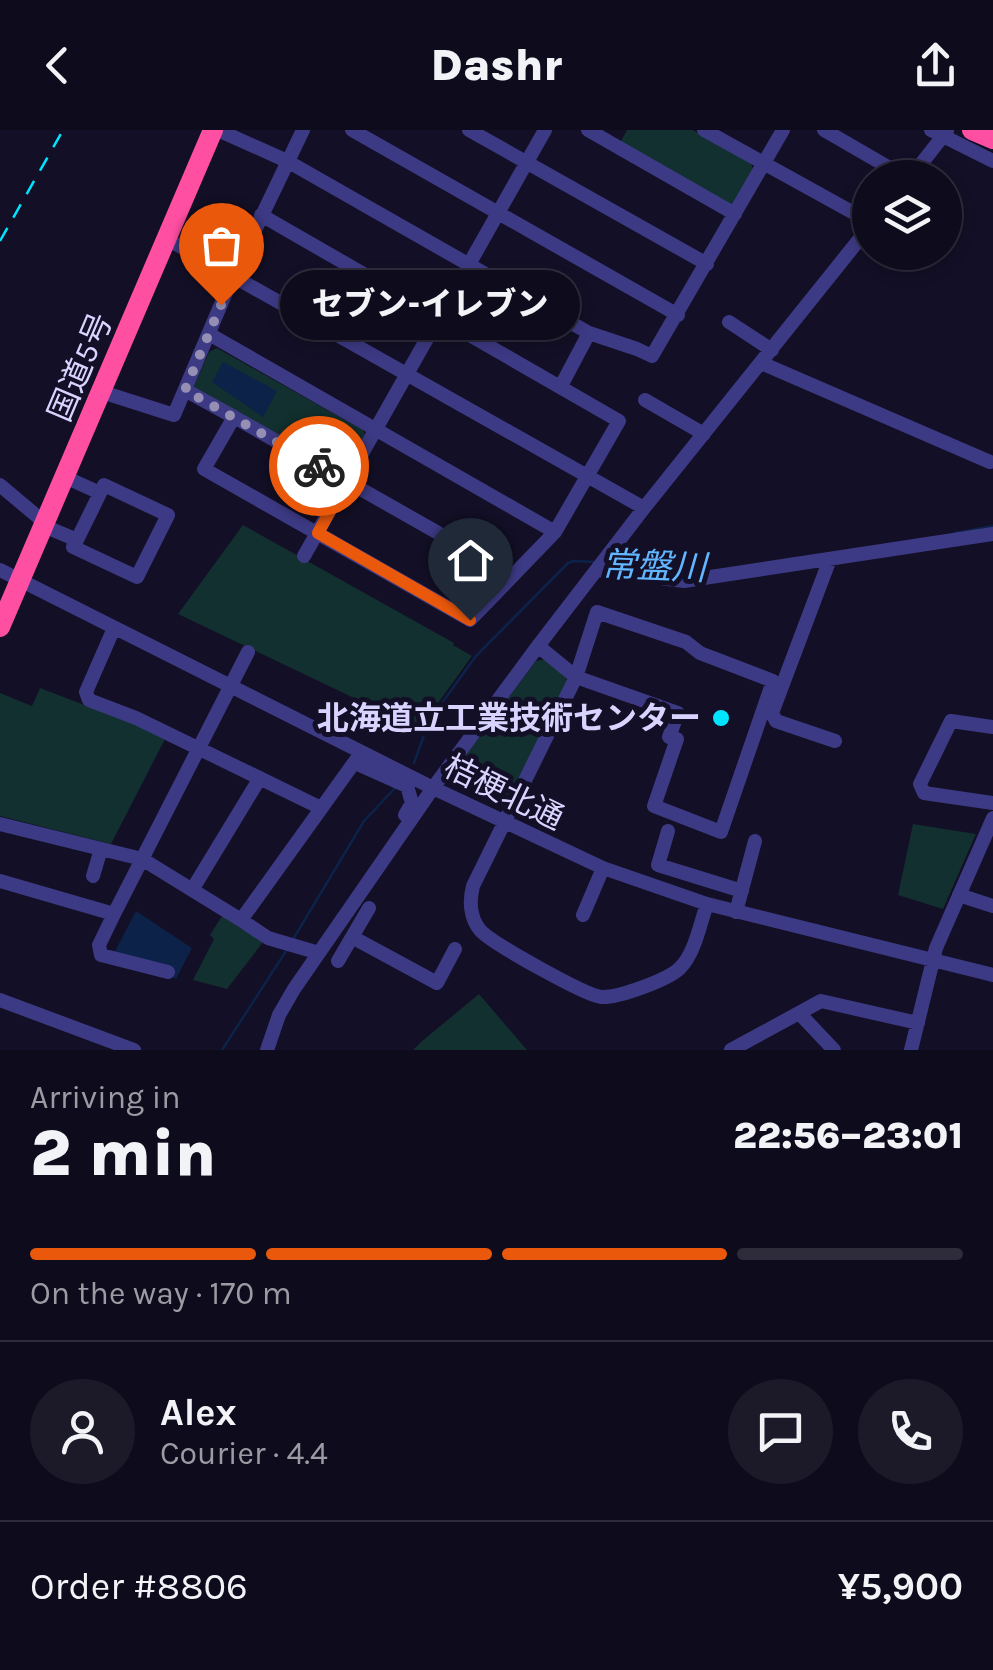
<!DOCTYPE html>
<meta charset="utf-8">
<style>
body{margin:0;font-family:Karla,"Noto Sans JP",sans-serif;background:#1c1929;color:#f1f3f6;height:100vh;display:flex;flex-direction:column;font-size:38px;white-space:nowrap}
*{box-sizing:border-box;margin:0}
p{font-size:32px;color:#9b9ba3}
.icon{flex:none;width:55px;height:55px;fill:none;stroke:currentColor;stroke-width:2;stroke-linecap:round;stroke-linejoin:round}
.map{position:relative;height:920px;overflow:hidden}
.drawer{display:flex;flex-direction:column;background:#0e0b1c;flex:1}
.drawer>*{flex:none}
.buttons{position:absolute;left:852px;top:30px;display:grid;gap:20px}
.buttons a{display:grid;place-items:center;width:110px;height:110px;border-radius:50%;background:#0e0b1c;box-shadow:0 5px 15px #0003,0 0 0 2px #2e2b3b;font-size:50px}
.pin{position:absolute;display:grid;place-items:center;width:85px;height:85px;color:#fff;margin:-102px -42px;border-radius:50% 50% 50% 0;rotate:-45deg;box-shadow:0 0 10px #0007}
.pin .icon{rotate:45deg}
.courier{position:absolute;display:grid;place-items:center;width:100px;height:100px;margin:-50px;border:8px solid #ea580c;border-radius:50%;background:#fff;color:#222;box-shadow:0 2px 12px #0007}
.bubble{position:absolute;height:70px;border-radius:35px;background:#0e0b1c;box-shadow:0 5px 15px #0003,0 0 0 2px #2e2b3b;font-size:32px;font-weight:800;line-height:70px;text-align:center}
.headline em{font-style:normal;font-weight:800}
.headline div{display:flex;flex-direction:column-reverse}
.headline{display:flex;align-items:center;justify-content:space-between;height:170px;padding:0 30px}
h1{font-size:65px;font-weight:800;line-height:75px}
.bar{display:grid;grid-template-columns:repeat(4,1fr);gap:15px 10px;align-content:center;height:120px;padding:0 30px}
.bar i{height:12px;border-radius:8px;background:#2e2b3b}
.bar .on{background:#ea580c}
.bar p{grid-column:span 4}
.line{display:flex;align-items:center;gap:25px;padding:0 30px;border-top:2px solid #2e2b3b}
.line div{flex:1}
.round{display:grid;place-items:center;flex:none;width:105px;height:105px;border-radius:52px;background:#1c1929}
header{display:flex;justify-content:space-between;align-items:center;height:130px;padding:0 30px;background:#0e0b1c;font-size:45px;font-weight:800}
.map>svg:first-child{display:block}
</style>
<header><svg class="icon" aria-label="back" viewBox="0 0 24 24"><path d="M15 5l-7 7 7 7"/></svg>Dashr<svg class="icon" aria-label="share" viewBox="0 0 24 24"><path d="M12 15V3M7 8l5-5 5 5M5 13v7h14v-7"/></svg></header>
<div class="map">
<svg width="993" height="920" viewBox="0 0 993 920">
<rect width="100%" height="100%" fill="#130f26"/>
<path fill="#12302f" d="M 627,0 L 693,0 L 751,33 L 754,42 L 737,72 L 729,75 L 620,13 Z
M 217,218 L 363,300 L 366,308 L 348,339 L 341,342 L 197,262 L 194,256 L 209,222 Z
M 243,395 L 454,513 L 453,515 L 472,526 L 419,599 L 178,484 Z
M 546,529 L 565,544 L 567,552 L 507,673 L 503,671 L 495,673 L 458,655 L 453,641 L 536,531 Z
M 40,558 L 134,594 L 165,609 L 111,714 L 0,686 L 0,563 L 32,576 Z
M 913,694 L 976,704 L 943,779 L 898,765 Z
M 222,786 L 263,812 L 227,859 L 193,850 L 214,809 L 210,805 Z
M 479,864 L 527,920 L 413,920 L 421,912 Z"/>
<path fill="#0c2248" d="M 223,232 L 277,261 L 263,287 L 212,252 Z
M 136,781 L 192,818 L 176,849 L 113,825 Z"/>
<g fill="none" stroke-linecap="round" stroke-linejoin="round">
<path stroke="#0c2248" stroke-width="2.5" d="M 955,403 L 993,396
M 609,433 L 690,443
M 414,633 L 429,591 L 476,526 L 568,433 L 573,431 L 596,432
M 292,811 L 364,691 L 396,657
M 222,920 L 288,818"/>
<path stroke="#3d3a85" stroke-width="14" d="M 218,0 L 287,31 L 589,203
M 352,0 L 678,185
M 469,0 L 707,134
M 588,0 L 735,84
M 704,0 L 870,92
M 824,0 L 907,48
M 931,0 L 993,31
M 910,48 L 947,1
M 167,109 L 644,378
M 729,192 L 772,220
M 209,204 L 555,402
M 761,233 L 990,332
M 561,256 L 589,203 L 637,219 L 652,226 L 783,0
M 185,260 L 234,287 L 204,339 L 470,490 L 555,402 L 619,291 L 261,85
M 102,262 L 174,285 L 233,146 L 303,0
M 645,270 L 704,304
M 234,287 L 512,445
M 65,347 L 100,363
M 0,355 L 45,393
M 44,396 L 77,410 L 104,355 L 168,385 L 137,447 L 73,417 L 77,410
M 304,426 L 545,0
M 830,429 L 772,583 L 776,591 L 835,611
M 0,440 L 433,658 L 603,738 L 707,774 L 993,845
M 597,440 L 684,451 L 993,404
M 597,482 L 686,512 L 700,523 L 773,551 L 721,702 L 654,676 L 677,609 L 669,607 L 678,583 L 576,547 Z
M 114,498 L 86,562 L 89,570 L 136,588 L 321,678
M 538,516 L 576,547 L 473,756 C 469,771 470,788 480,800 C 491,813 585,865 601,867 C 618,868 668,850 680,838 C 695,823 700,794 707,774
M 993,597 L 951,591 L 920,654 L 924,663 L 993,673
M 360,635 L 407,656 L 412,673 L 405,685
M 0,694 L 142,729 L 241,790 L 361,623
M 668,701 L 658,735 L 742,761
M 93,746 L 101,719
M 0,751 L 114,784 L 248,522
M 192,760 L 260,648
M 959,765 L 993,776
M 736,782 L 755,711
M 114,784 L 99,815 L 101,825 L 168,842
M 583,785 L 603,738
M 241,790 L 268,808 L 319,823
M 352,807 L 437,853 L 455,819
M 338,831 L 369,778
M 0,870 L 134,920
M 799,883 L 834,920
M 267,920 L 279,885 L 294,859 L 433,658 L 538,516 L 644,378 L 870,96
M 731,920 L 821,871 L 918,893
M 911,920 L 936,818 L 993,688"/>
<path stroke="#ff4fa3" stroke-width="20" d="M 972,0 L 993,9
M 0,497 L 213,0"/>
<path stroke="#00e5ff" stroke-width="2.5" stroke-dasharray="15 12" stroke-linecap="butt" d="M 0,111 L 63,0"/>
</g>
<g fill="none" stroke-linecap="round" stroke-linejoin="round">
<path stroke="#948fb3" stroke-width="10" stroke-dasharray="0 18" d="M 221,175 L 185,260 L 319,336"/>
<path stroke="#ea580c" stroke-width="12" d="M 319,336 L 346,352 L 318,403 L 470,490"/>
</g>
<circle fill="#00e5ff" stroke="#130f26" stroke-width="4" cx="721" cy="588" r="10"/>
<g text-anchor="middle" stroke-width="10" stroke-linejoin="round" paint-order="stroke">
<g font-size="32" fill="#d9d4ff" stroke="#130f26">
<text transform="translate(80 237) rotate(-67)" y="11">国道5号</text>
<text transform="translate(504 662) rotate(26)" y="11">桔梗北通</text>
</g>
<g font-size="32" font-weight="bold" fill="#d9d4ff" stroke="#130f26" text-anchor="end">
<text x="701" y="599">北海道立工業技術センター</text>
</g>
<g font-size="35" font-style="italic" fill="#62b6ff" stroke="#130f26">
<text transform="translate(654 436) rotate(2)" y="12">常盤川</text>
</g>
</g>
</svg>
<div class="buttons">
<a><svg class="icon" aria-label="layers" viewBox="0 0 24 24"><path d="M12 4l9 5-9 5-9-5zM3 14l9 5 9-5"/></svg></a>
</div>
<div class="pin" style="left:221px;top:175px;background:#ea580c"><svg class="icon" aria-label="bag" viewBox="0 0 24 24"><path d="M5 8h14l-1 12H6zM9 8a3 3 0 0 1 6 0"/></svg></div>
<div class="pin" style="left:470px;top:490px;background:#1f2937"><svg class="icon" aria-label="home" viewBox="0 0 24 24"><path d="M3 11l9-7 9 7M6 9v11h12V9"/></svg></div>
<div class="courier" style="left:319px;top:336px"><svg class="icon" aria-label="bike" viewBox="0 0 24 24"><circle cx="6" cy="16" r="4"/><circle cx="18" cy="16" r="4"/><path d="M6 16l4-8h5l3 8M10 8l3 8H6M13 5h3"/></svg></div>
<div class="bubble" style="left:280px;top:140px;width:300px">セブン-イレブン</div>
</div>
<section class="drawer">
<div class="headline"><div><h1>2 min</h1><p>Arriving in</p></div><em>22:56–23:01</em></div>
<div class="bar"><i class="on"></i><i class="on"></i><i class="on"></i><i></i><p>On the way · 170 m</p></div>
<div class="line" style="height:180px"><a class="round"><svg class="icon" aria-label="person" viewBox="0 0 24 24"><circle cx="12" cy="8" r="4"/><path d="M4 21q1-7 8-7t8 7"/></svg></a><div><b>Alex</b><p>Courier · 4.4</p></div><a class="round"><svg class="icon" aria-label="chat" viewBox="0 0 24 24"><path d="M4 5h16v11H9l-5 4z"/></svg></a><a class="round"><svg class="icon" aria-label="phone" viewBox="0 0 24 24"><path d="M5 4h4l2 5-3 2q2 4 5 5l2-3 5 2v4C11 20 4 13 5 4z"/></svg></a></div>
<div class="line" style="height:130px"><div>Order #8806</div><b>¥5,900</b></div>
</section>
